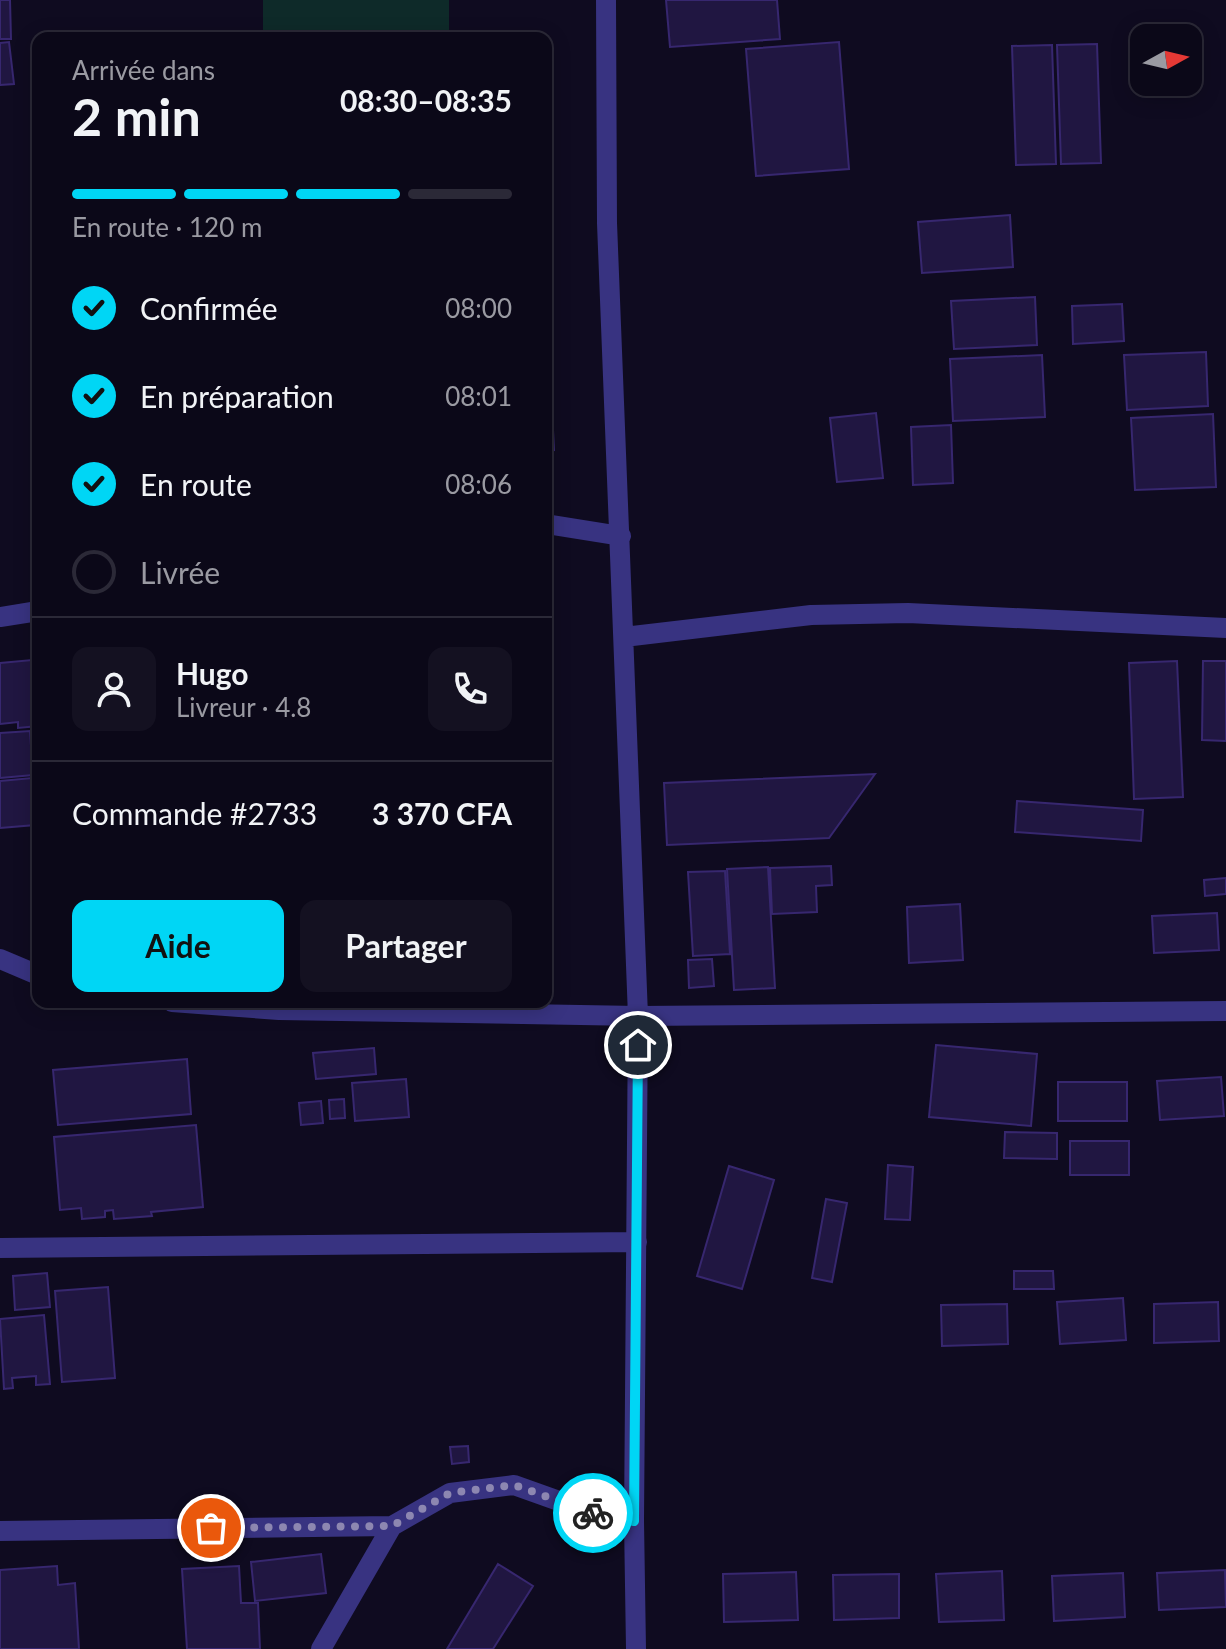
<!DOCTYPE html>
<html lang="fr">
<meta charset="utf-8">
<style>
body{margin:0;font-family:Lato,sans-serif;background:#141121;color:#f1f3f6;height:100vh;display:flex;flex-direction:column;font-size:30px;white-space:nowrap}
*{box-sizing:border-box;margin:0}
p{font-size:26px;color:#9a9aa2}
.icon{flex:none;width:44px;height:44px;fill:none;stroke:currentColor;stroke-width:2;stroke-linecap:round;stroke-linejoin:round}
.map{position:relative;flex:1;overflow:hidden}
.sheet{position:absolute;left:32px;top:32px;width:520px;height:976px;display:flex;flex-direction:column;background:#0b0818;border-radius:16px;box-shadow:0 4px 20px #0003,0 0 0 2px #2b2937}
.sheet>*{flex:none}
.needle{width:52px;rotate:82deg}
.controls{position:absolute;left:1130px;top:24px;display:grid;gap:16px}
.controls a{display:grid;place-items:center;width:72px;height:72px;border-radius:16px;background:#0b0818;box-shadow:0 4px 20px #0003,0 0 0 2px #2b2937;font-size:40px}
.pin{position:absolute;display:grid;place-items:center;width:68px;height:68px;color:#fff;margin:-34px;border:4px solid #fff;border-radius:50%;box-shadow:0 2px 8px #0007}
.courier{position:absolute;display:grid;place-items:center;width:80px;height:80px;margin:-40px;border:6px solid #00d6f5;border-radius:50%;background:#fff;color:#222;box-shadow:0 2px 10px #0007}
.head em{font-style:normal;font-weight:700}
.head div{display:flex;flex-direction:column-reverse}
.head{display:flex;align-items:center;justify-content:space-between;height:136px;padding:0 40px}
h1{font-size:52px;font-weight:700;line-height:60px}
.bar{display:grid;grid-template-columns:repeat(4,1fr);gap:12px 8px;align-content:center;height:96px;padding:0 40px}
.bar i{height:10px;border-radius:6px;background:#2b2937}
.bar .on{background:#00d6f5}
.bar p{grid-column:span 4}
.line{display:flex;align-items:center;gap:20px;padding:0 40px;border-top:2px solid #2b2937}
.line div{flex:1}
.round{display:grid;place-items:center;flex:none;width:84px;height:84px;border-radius:16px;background:#141121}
ol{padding:0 40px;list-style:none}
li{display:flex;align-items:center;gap:24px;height:88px}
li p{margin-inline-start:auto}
li .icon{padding:8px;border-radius:50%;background:#00d6f5;color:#111;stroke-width:4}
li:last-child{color:#9a9aa2}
li i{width:44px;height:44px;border:4px solid #2b2937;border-radius:50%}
.primary-button{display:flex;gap:16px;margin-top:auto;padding:16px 40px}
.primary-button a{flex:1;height:92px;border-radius:16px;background:#00d6f5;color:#111;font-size:32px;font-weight:700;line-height:92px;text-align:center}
.primary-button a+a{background:#141121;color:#f1f3f6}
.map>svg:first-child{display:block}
</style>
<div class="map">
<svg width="1226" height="1649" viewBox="0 0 1226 1649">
<rect width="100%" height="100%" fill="#0f0b20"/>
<path fill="#0e2a29" d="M 263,0 L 449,0 L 449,38 L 263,38 Z"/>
<path fill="#201641" stroke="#37276f" stroke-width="2" d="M 0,0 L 10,0 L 11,39 L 0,39 Z
M 666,0 L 777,0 L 780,39 L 670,47 Z
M 9,42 L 14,84 L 0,85 L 0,43 Z
M 839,42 L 849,169 L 756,176 L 746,49 Z
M 1097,44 L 1101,163 L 1061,164 L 1057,45 Z
M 1052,45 L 1056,164 L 1016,165 L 1012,46 Z
M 1010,215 L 1013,267 L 922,273 L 918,222 Z
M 1035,297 L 1037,345 L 954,349 L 951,301 Z
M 1122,304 L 1124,341 L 1073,344 L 1072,306 Z
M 1206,352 L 1208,406 L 1127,410 L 1124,355 Z
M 1042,355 L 1045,417 L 953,421 L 950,359 Z
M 876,413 L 883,478 L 837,482 L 830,418 Z
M 1213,414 L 1216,487 L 1135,490 L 1131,418 Z
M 951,425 L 953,483 L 913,485 L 911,427 Z
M 546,430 L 553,430 L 554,450 L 546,451 Z
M 32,660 L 38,726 L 18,728 L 18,722 L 0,724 L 0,663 Z
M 1177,661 L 1183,797 L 1134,799 L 1129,663 Z
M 1203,661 L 1226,661 L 1226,741 L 1202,740 Z
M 30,731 L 33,775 L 0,778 L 0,733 Z
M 875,774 L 829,838 L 667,845 L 664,783 Z
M 32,778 L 35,825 L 0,828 L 0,781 Z
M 1017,801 L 1143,810 L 1141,841 L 1015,832 Z
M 831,866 L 832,885 L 816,886 L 817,912 L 772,914 L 770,868 Z
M 768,867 L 775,988 L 734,990 L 727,869 Z
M 725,871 L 730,954 L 693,956 L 688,872 Z
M 1226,878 L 1226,894 L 1205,896 L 1204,880 Z
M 960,904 L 963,960 L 909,963 L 907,907 Z
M 1217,913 L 1219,950 L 1154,953 L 1152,916 Z
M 712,959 L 714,986 L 689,988 L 688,960 Z
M 936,1045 L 1037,1054 L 1031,1126 L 929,1117 Z
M 374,1048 L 376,1074 L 316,1079 L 313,1053 Z
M 187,1059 L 191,1114 L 58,1125 L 53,1070 Z
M 1221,1077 L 1224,1116 L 1160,1120 L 1157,1081 Z
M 406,1079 L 409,1117 L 355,1121 L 352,1083 Z
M 1058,1082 L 1127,1082 L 1127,1121 L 1058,1121 Z
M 344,1099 L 345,1118 L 330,1119 L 329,1100 Z
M 321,1101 L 323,1123 L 301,1125 L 299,1103 Z
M 196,1125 L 203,1207 L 151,1212 L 152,1216 L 114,1219 L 113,1210 L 105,1211 L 105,1217 L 82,1219 L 81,1208 L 60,1210 L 54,1137 Z
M 1005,1132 L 1057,1133 L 1057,1159 L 1004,1158 Z
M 1070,1141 L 1129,1141 L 1129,1175 L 1070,1175 Z
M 888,1165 L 913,1167 L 910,1220 L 885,1219 Z
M 729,1166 L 774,1180 L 742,1289 L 697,1276 Z
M 826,1199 L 847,1203 L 832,1282 L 812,1278 Z
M 1014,1271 L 1053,1271 L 1054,1289 L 1014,1289 Z
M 47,1273 L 50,1307 L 15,1310 L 13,1276 Z
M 108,1287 L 115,1378 L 62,1382 L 55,1291 Z
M 1123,1298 L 1126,1340 L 1060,1344 L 1057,1302 Z
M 1218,1302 L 1219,1341 L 1154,1343 L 1154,1304 Z
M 1007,1304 L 1008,1344 L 942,1346 L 941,1305 Z
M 44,1315 L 50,1384 L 36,1385 L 36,1376 L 12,1378 L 13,1388 L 4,1389 L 0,1319 Z
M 468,1446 L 469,1462 L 452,1464 L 450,1447 Z
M 321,1554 L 326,1593 L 255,1601 L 251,1562 Z
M 498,1564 L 533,1586 L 493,1649 L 447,1649 Z
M 57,1566 L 58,1585 L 75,1583 L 79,1649 L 0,1649 L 0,1570 Z
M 239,1566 L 241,1603 L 258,1603 L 260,1649 L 187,1649 L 182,1569 Z
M 1225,1570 L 1226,1607 L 1159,1610 L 1157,1573 Z
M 1002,1571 L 1004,1620 L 939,1622 L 936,1574 Z
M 796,1572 L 798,1620 L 724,1622 L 723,1574 Z
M 1123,1573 L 1125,1617 L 1054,1621 L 1052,1576 Z
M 899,1574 L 899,1618 L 834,1620 L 833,1575 Z"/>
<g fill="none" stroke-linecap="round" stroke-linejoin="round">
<path stroke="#383381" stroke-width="20" d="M 606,0 L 607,223 L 638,1016 L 634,1521 L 636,1649
M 546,524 L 621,536
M 0,617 L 38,611
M 624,637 L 811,615 L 908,613 L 1226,628
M 0,959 L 38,975
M 172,1002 L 279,1010 L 638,1016 L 1226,1011
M 0,1248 L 637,1242
M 0,1531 L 392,1526 L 450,1493 L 514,1485 L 587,1511 L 634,1521
M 321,1649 L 392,1526"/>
</g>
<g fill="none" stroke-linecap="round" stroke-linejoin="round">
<path stroke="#8d87b1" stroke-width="8" stroke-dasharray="0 14.4" d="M 211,1528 L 392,1526 L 450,1493 L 514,1485 L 593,1513"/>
<path stroke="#00d6f5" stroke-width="10" d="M 593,1513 L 634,1521 L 638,1045"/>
</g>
</svg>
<div class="controls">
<a><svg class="needle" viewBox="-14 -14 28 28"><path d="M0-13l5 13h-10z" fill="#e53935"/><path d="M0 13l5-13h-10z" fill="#9a9aa2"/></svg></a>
</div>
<div class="pin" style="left:211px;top:1528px;background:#ea580c"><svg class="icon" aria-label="bag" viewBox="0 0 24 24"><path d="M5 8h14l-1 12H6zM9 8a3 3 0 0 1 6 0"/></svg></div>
<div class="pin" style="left:638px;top:1045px;background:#1f2937"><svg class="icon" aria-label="home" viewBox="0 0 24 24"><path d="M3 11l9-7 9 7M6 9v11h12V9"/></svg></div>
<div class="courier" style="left:593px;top:1513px"><svg class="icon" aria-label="bike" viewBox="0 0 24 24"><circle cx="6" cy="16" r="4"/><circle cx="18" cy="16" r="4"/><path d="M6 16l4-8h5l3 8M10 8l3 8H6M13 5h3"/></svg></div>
<section class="sheet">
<div class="head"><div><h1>2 min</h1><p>Arrivée dans</p></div><em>08:30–08:35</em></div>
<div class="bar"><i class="on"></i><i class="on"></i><i class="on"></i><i></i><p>En route · 120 m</p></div>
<ol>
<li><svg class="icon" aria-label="check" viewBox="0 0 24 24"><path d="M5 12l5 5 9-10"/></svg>Confirmée<p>08:00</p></li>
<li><svg class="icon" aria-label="check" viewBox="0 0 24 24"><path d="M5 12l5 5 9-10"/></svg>En préparation<p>08:01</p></li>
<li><svg class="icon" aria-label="check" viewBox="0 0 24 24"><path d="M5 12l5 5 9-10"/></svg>En route<p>08:06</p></li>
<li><i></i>Livrée</li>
</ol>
<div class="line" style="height:144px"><a class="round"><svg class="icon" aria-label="person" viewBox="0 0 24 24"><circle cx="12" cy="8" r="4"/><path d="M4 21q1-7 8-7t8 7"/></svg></a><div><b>Hugo</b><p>Livreur · 4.8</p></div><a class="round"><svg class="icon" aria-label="phone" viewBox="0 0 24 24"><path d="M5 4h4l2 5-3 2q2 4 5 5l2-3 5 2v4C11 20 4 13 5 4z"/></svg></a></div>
<div class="line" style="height:104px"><div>Commande #2733</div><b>3 370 CFA</b></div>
<div class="primary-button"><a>Aide</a><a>Partager</a></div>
</section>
</div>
